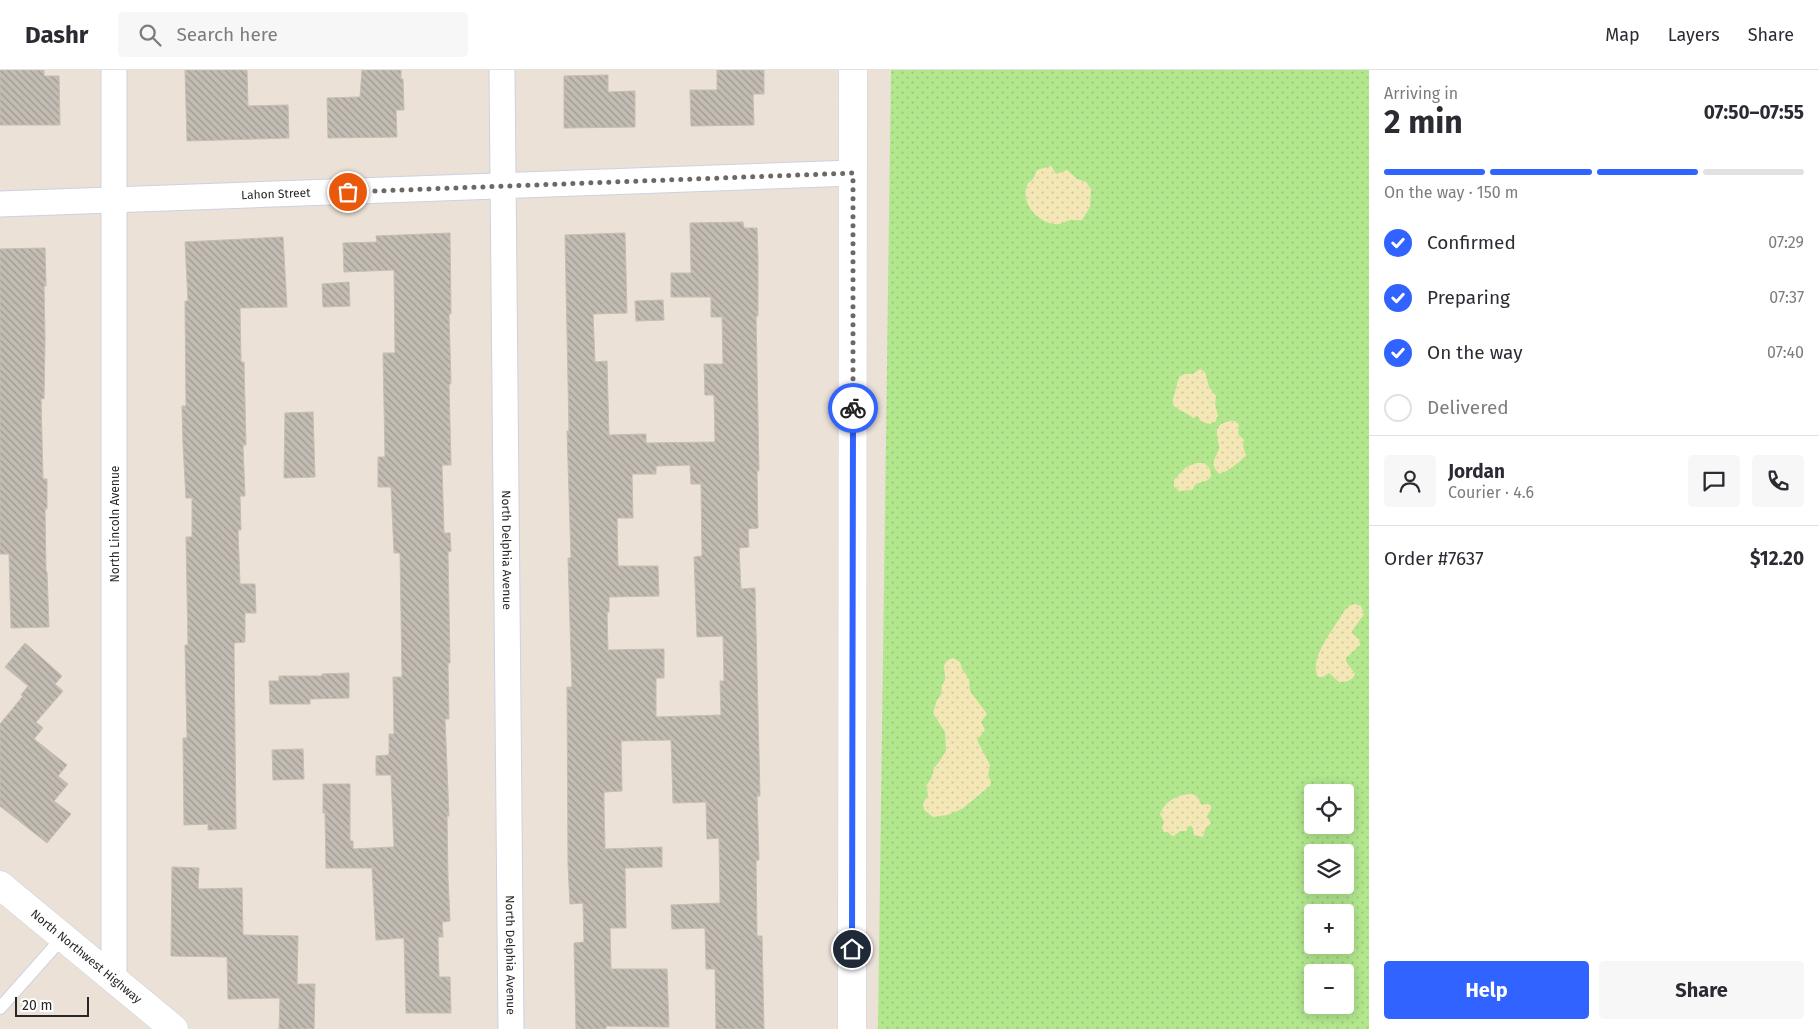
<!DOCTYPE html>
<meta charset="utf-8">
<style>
body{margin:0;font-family:"Fira Sans",sans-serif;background:#f7f7f7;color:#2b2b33;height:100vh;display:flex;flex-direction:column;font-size:19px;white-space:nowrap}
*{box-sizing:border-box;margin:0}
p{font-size:16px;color:#7c7c81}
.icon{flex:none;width:28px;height:28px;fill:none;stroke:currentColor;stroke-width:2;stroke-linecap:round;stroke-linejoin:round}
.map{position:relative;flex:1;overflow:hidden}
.sheet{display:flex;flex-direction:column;background:#fff;width:450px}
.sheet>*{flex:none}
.fabs{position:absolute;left:1304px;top:714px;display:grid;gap:10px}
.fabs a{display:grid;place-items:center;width:50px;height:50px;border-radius:5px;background:#fff;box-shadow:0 2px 12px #0003;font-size:25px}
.scale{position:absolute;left:15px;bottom:12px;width:74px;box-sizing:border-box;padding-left:5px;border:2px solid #272727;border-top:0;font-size:14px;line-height:18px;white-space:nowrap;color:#272727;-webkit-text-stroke:4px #fff;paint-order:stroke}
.pin{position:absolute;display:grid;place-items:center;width:42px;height:42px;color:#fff;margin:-21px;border:2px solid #fff;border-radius:50%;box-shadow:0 1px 5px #0007}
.courier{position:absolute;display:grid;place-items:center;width:50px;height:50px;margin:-25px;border:4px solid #3063ff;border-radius:50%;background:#fff;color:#222;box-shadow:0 1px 6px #0007}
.headline em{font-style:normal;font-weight:700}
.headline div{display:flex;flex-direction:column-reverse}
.headline{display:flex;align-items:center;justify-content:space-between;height:85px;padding:0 15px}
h1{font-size:32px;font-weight:700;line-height:38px}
.bar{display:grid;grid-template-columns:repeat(4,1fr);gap:8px 5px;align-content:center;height:60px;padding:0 15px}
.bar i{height:6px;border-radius:4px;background:#e1e1e2}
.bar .active{background:#3063ff}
.bar p{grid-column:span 4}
.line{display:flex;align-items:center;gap:12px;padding:0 15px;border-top:1px solid #e1e1e2}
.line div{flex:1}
.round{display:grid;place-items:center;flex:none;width:52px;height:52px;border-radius:5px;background:#f7f7f7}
ol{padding:0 15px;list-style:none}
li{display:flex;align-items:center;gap:15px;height:55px}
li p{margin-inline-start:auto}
li .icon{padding:5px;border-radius:50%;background:#3063ff;color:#fff;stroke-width:4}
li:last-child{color:#7c7c81}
li i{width:28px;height:28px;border:2px solid #e1e1e2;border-radius:50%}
.action{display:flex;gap:10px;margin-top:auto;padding:10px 15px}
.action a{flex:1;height:58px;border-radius:5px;background:#3063ff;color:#fff;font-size:20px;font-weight:700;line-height:58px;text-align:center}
.action a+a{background:#f7f7f7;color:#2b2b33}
header{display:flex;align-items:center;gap:30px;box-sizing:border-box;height:70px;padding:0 25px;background:#fff;border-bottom:1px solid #e1e1e2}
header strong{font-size:24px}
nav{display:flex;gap:28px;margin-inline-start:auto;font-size:18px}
.search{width:350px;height:45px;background:#f7f7f7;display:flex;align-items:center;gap:12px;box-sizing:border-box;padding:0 18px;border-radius:5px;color:#7c7c81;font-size:19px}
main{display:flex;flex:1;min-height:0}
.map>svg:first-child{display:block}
</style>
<header>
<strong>Dashr</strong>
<div class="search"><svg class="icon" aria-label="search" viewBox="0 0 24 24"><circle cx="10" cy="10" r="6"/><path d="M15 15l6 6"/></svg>Search here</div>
<nav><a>Map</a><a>Layers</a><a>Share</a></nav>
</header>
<main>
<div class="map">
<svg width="1369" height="959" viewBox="0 0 1369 959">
<defs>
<pattern id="green-dots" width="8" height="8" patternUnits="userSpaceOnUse" patternTransform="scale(1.25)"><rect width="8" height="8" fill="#b2e78e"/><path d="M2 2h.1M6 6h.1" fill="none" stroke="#99c67a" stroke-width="1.8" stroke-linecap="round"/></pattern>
<pattern id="sand-dots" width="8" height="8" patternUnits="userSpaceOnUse" patternTransform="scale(1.25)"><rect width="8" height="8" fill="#f4e7b6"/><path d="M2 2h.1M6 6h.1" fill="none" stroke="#d1c69c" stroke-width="1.8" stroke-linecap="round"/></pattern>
<pattern id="building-back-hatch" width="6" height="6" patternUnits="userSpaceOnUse" patternTransform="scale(1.25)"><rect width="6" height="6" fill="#c2bcb3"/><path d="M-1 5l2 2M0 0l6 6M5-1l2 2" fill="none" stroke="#9e9992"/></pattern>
</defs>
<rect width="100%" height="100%" fill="#ebe1d7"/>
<path fill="url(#green-dots)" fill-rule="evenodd" d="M 891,0 L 1369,0 L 1369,959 L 878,959 ZM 1312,722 L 1345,722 L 1345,755 L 1312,755 ZM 1312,782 L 1345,782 L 1345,815 L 1312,815 ZM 1312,842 L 1345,842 L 1345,875 L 1312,875 ZM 1312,902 L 1345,902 L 1345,935 L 1312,935 Z"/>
<path fill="url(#sand-dots)" d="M 1051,96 L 1056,104 L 1067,100 L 1077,109 L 1086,112 L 1091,119 L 1090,137 L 1082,150 C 1078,151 1074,149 1070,150 C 1065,151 1061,155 1055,154 C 1036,152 1019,131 1028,113 L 1033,109 L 1037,100 Z
M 1200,299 L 1205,302 L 1209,317 L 1216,326 L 1215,334 L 1218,346 L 1215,352 L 1210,354 L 1202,352 L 1197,346 L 1193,348 C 1187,342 1177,341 1172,333 L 1179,307 L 1185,304 L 1193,304 Z
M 1230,351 L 1235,351 L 1239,355 L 1238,364 L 1244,370 L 1243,376 L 1246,385 C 1243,390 1225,403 1220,404 C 1206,393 1219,386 1219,377 C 1219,371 1216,366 1217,359 L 1221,354 Z
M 1197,393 L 1204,393 L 1209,397 C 1215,413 1205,410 1196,414 L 1192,420 L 1179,421 L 1174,416 L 1174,410 L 1186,397 Z
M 1355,534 L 1361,536 L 1364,544 L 1352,561 L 1353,564 L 1359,569 L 1360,575 L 1346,588 C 1345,594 1352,598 1355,604 C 1352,611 1346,612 1339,612 L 1329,603 L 1323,607 L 1318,607 C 1308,588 1335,558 1344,541 L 1349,536 Z
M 953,588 L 960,592 L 962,599 L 969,609 L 970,621 L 987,644 L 981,652 L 985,660 L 977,670 L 990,695 L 988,705 L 991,712 L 990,716 L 962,739 L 947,745 L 933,747 L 924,740 L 923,733 C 929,724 929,727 926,716 L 931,709 L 934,698 L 941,689 L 946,681 L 945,662 L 933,643 L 937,630 L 941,625 L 942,615 L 945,610 C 946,600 939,593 953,588 Z
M 1192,724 L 1198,727 L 1200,733 L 1202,735 L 1208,734 L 1211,736 L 1211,739 L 1207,746 L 1211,753 L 1205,759 L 1203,767 L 1194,765 L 1193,758 L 1190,755 L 1186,761 L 1180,761 L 1174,766 L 1172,766 L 1168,762 L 1164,762 L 1162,758 L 1164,752 L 1160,744 C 1166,730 1177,725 1192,724 Z"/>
<path fill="url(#building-back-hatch)" stroke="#c6beb1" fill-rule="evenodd" d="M 0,0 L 44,0 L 44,6 L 59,6 L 60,55 L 0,55 Z
M 185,0 L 247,0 L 248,36 L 288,35 L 289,68 L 187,71 Z
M 362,0 L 401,0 L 401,9 L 403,9 L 404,40 L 396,40 L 397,67 L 328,68 L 327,28 L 360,27 Z
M 717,0 L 764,0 L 764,24 L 753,24 L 754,55 L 691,56 L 690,20 L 717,20 Z
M 608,5 L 608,22 L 635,21 L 635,57 L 564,58 L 564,6 Z
M 743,152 L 744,158 L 757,158 L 758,188 L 758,246 L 756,246 L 759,401 L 757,401 L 758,458 L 748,459 L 749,477 L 739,478 L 741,519 L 755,518 L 760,726 L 757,726 L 759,790 L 756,791 L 757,866 L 762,866 L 764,959 L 716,959 L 715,899 L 706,899 L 705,858 L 672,859 L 671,835 L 720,833 L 719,768 L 707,769 L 706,732 L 673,733 L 671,670 L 621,671 L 622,721 L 604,722 L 604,733 L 605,779 L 662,777 L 662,797 L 625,798 L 626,858 L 610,858 L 611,899 L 667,899 L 669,957 L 606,956 L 606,959 L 576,959 L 574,873 L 584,872 L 583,833 L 570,834 L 568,795 L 567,617 L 572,617 L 568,488 L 571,488 L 567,361 L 569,361 L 565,165 L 625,163 L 627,243 L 593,244 L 595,292 L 607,291 L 609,365 L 646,364 L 646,373 L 715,372 L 714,325 L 705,325 L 704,294 L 723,294 L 722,247 L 711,247 L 711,227 L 671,227 L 671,203 L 691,203 L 690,153 ZM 690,395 L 691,414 L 701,414 L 702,486 L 694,487 L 697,567 L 723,566 L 724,611 L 720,611 L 721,645 L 656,647 L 656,608 L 664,608 L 664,579 L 608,580 L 607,542 L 609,542 L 609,527 L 659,526 L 658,496 L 618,496 L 617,448 L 633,448 L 632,404 L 656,404 L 656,396 Z
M 450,163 L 451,244 L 449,244 L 451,314 L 449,314 L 451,395 L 442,395 L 444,463 L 450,463 L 451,481 L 448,482 L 450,593 L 448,593 L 449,649 L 445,649 L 449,746 L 447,746 L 448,808 L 450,851 L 442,852 L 443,867 L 438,867 L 439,907 L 450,907 L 451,943 L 406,943 L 404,868 L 376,870 L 372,798 L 326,798 L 325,743 L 323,743 L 323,714 L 350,714 L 350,771 L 353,771 L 353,779 L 394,777 L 391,705 L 376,705 L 376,686 L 389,685 L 389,664 L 394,664 L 393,607 L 402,607 L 400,483 L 394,483 L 391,417 L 378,417 L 378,387 L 385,387 L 383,283 L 395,283 L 394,200 L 344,202 L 343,173 L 377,172 L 376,166 Z
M 283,167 L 287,237 L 240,238 L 241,292 L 244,292 L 246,375 L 243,375 L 245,426 L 240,426 L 241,460 L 238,460 L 240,514 L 255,514 L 256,543 L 245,543 L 245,572 L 234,573 L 236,759 L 208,760 L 208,754 L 184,755 L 183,668 L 187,668 L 185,575 L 188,575 L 186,467 L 192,467 L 192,428 L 186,428 L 183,376 L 182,336 L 186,336 L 185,231 L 188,231 L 185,172 Z
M 45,178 L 46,216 L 44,216 L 45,270 L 44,329 L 41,328 L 43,409 L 47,409 L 47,439 L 45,439 L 46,502 L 47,502 L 49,557 L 11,558 L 9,484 L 0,484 L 0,179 Z
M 349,212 L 350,236 L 323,237 L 322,214 Z
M 663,230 L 664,250 L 636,251 L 635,231 Z
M 313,342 L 315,407 L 284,408 L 285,343 Z
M 25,573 L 62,606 L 55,614 L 63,621 L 36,652 L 43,658 L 34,669 L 67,695 L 58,706 L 68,714 L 54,731 L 71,744 L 47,773 L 0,736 L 0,654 L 23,626 L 21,625 L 28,616 L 5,597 Z
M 349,603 L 349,628 L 310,629 L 310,634 L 270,634 L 269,611 L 279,611 L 279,606 L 322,606 L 322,604 Z
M 303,679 L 304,709 L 273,710 L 272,680 Z
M 172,797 L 199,798 L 198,819 L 242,818 L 243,865 L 298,866 L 297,914 L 315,914 L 314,959 L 279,959 L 280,928 L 228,929 L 227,887 L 171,886 Z"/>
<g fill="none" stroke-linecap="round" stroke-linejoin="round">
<defs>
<path id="lane" d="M 0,938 L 63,867"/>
<g id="street">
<path d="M 114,0 L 114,909"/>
<path id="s1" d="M 502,0 L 511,959"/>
<path id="s2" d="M 0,134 L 853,103"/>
</g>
<g id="secondary">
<path id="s3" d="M 0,815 L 174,959"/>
<path d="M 852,959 L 853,0"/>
</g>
</defs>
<use href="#lane" stroke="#ccd2e2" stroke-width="14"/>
<use href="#street" stroke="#ccd2e2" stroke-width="27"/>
<use href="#secondary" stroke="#ccd2e2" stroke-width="29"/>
<use href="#lane" stroke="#fff" stroke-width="12"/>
<use href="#street" stroke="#fff" stroke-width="25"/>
<use href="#secondary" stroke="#fff" stroke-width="28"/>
</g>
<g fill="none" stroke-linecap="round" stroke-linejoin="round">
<path stroke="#6c6865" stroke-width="5" stroke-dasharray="0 9" d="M 348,122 L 853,103 L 853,338"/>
<path stroke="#3063ff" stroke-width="6" d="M 852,879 L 853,338"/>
</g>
<g text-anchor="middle" stroke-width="4" stroke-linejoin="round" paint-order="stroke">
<g font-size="12" fill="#272727" stroke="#fff">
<text dy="4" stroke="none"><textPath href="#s2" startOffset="276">Lahon Street</textPath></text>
<text transform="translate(115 454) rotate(-90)" y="4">North Lincoln Avenue</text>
<text dy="4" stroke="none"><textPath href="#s1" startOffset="480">North Delphia Avenue</textPath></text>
<text dy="4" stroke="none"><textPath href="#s1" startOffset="885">North Delphia Avenue</textPath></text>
<text dy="4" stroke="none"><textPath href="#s3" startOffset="112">North Northwest Highway</textPath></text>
</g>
</g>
</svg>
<div class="fabs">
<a><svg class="icon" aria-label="locate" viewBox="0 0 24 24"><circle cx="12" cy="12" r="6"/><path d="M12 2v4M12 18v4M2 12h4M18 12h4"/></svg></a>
<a><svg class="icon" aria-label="layers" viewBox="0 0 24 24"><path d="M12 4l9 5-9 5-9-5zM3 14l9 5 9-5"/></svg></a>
<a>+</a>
<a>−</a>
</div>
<div class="scale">20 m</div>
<div class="pin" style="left:348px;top:122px;background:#ea580c"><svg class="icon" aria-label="bag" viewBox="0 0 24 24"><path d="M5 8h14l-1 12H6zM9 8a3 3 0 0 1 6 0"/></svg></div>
<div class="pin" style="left:852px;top:879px;background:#1f2937"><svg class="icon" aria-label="home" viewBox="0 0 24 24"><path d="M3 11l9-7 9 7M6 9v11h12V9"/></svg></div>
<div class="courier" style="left:853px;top:338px"><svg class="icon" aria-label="bike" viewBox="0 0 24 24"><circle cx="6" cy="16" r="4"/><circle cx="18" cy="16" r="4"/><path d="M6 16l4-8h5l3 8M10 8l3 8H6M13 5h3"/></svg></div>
</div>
<section class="sheet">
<div class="headline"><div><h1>2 min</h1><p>Arriving in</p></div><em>07:50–07:55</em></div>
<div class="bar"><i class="active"></i><i class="active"></i><i class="active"></i><i></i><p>On the way · 150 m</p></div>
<ol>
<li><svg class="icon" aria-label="check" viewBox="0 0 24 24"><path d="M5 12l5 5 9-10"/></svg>Confirmed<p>07:29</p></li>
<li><svg class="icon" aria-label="check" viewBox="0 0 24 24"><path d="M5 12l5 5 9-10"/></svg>Preparing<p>07:37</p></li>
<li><svg class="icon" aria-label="check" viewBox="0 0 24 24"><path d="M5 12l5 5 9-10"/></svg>On the way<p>07:40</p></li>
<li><i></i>Delivered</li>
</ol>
<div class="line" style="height:90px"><a class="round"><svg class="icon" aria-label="person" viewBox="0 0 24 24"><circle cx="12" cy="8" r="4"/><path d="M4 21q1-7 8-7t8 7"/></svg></a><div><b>Jordan</b><p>Courier · 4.6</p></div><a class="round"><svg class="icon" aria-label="chat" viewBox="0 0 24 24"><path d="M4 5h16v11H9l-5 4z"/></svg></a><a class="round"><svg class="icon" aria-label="phone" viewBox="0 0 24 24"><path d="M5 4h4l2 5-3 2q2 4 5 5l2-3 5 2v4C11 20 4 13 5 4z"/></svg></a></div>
<div class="line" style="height:65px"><div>Order #7637</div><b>$12.20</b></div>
<div class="action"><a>Help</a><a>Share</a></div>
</section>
</main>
